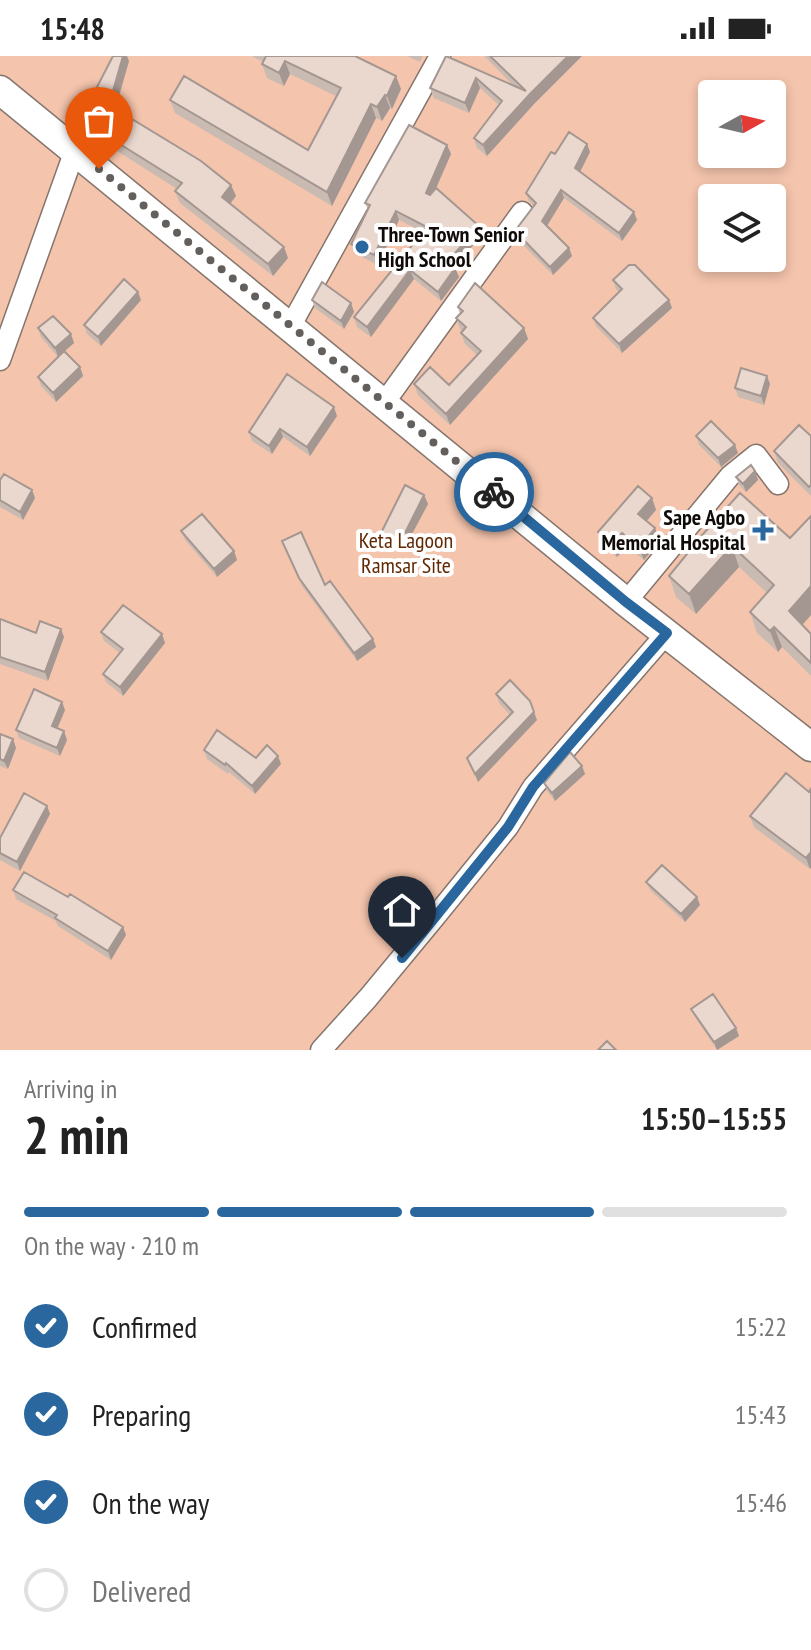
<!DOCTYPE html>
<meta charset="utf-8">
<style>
body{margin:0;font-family:"PT Sans Narrow",sans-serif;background:#f2f2f2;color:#222;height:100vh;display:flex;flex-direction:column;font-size:30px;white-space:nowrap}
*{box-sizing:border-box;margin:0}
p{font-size:26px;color:#767676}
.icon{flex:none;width:44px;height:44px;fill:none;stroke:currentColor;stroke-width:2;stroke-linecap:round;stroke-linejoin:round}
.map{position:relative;height:994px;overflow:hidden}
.drawer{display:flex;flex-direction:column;background:#fff;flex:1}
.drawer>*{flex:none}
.needle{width:52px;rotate:82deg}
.fabs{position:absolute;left:698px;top:24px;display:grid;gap:16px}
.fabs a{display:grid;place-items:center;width:88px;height:88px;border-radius:8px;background:#fff;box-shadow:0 4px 12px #0003;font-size:40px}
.pin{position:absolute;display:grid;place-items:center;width:68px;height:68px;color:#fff;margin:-82px -34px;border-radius:50% 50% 50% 0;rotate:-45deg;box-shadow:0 0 8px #0007}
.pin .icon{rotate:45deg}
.courier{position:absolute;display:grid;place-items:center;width:80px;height:80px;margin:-40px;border:6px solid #29679e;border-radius:50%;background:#fff;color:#222;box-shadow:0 2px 10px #0007}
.headline em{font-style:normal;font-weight:700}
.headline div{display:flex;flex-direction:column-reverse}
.headline{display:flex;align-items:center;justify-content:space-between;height:136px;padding:0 24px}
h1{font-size:52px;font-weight:700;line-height:60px}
.bar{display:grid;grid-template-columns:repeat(4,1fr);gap:12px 8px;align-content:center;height:96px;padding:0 24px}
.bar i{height:10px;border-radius:6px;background:#e0e0e0}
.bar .current{background:#29679e}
.bar p{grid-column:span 4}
ol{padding:0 24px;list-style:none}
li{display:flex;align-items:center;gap:24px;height:88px}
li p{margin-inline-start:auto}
li .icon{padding:8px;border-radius:50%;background:#29679e;color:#fff;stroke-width:4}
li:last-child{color:#767676}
li i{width:44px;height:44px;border:4px solid #e0e0e0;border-radius:50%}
.status{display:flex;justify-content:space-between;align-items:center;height:56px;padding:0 40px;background:#fff;direction:ltr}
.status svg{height:22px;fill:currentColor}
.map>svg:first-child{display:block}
</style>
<div class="status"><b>15:48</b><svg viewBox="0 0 49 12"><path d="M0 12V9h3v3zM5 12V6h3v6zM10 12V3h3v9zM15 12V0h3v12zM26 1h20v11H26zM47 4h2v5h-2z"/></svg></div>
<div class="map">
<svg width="811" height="994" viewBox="0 0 811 994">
<rect width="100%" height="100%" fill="#fdfaf8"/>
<path fill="#f4c4ac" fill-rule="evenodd" d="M 0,0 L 811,0 L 811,994 L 0,994 ZM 712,38 L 772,38 L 772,98 L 712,98 ZM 712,142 L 772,142 L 772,202 L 712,202 Z"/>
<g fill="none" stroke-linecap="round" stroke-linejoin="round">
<defs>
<path id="street" d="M 290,271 L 440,0
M 0,304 L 75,94
M 384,347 L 522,156
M 626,546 L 730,420 L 756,399 L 778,428
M 321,994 L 368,942 L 435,861 L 508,771 L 533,731 L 667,577"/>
<path id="secondary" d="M 0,34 L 626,546 L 811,691"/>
</defs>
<use href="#street" stroke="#85756d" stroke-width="23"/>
<use href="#secondary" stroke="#85756d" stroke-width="31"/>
<use href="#street" stroke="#fff" stroke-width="20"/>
<use href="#secondary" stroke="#fff" stroke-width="28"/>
</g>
<path fill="#c9bab2" d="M 252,0 L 355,0 L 401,33 L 392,53 L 390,52 L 382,65 L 376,62 L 332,150 L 175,57 L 170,44 L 308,94 L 336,40 L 290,18 L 284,30 L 267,22 L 262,8 L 263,6 Z
M 407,0 L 423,0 L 420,6 Z
M 446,0 L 514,30 L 484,0 L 582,0 L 534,48 L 487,100 L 477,92 L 474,82 L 499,49 L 480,32 L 469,57 L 434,42 L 430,32 Z
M 129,5 L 115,53 L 231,129 L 236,140 L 230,147 L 288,202 L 273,220 L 180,147 L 175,135 L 177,133 L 111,91 L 107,80 L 87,69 L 83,58 Z
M 587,88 L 590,96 L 580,116 L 637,164 L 622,185 L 564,142 L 547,170 L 569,192 L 572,200 L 553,219 L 518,184 L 515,175 L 534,150 L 529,145 L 526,137 L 555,98 Z
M 447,89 L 451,98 L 436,132 L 482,179 L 454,211 L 459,221 L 441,245 L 414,223 L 371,281 L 357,271 L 354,261 L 423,176 L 399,164 L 378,209 L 354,197 L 351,188 L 368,154 L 365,147 Z
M 613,224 L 669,244 L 672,252 L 622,297 L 596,270 L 593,262 L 619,236 L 616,233 Z
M 141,244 L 101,290 L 87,278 L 84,269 Z
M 312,244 L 351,247 L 354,256 L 344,273 L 315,252 Z
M 458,251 L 524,272 L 528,283 L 450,369 L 418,339 L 414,328 L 449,329 L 477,299 L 465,288 L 461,277 L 462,275 L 460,273 L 456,262 L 460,258 Z
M 38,272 L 71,278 L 74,287 L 58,301 L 41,281 Z
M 80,311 L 83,320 L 56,346 L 41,330 L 38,321 Z
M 770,328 L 764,349 L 738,341 L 735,332 Z
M 337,360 L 310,400 L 283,381 L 272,398 L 252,385 L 249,376 Z
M 696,380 L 738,397 L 721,411 L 699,389 Z
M 811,380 L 811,440 L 778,407 L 774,395 Z
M 755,415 L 758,424 L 746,436 L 739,429 L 736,421 Z
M 0,424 L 32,434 L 35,442 L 23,464 L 0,451 Z
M 740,437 L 811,559 L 802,569 L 811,578 L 811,620 L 782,591 L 778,596 L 757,577 L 750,556 L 767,537 L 739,511 L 696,558 L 676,541 L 669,520 L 686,499 L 686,497 Z
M 424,439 L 428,448 L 403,495 L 384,486 L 381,477 Z
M 652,442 L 656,454 L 647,465 L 655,472 L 660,485 L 644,504 L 627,490 L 617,501 L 602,489 L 598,476 Z
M 181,475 L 234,495 L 237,504 L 217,521 L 185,484 Z
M 282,485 L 373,583 L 376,591 L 357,605 L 302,530 Z
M 0,563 L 36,577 L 64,581 L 48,625 L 0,608 Z
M 101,576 L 162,578 L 165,587 L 123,640 L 106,626 L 103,618 L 120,597 L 104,585 Z
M 496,638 L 537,664 L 478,726 L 467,702 L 510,659 L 499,647 Z
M 65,654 L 57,672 L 67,684 L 60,700 L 19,682 L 16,674 Z
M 0,678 L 13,683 L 16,692 L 8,713 L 0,710 Z
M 204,694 L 256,702 L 281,708 L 255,738 L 229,716 L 228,718 L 207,703 Z
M 582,710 L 585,718 L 555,745 L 547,735 L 544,727 Z
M 786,717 L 810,813 L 754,771 L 750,760 Z
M 47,750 L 50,758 L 20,815 L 0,804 L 0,782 Z
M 646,826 L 700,849 L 685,866 L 650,834 Z
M 13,834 L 123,871 L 126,879 L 111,904 L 58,870 L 56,865 L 16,843 Z
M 691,953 L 736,972 L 739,980 L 717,994 L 695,961 Z"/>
<path fill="#a49791" d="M 123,0 L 127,0 L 129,5 L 113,61 L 109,49 Z
M 568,0 L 582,0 L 534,48 L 487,100 L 483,89 L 530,38 Z
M 285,5 L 290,18 L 284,30 L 279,17 Z
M 396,20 L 401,33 L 392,53 L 387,40 Z
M 476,22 L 480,32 L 469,57 L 465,47 Z
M 385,39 L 390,52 L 382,65 L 377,51 Z
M 371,48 L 376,62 L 332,150 L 327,136 Z
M 587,88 L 590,96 L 578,120 L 575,112 Z
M 447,89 L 451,98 L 430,146 L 426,137 Z
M 231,129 L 236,140 L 227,152 L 222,141 Z
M 561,134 L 564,142 L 545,173 L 542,165 Z
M 396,155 L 399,164 L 378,209 L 374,199 Z
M 634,156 L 637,164 L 622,185 L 619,177 Z
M 479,170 L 482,179 L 451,215 L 447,206 Z
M 284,191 L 288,202 L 273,220 L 268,208 Z
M 569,192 L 572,200 L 553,219 L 550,211 Z
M 455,212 L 459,221 L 441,245 L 438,236 Z
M 410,214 L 414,223 L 371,281 L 367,271 Z
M 138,236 L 141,244 L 101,290 L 98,281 Z
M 669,244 L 672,252 L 622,297 L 619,288 Z
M 351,247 L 354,256 L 344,273 L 341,265 Z
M 524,272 L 528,283 L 450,369 L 446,358 Z
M 71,278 L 74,287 L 58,301 L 55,292 Z
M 80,311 L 83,320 L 56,346 L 53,337 Z
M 767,320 L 770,328 L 764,349 L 761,340 Z
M 334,351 L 337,360 L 310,400 L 307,391 Z
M 280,373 L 283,381 L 272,398 L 269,390 Z
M 735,389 L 738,397 L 721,411 L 718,402 Z
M 755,415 L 758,424 L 746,436 L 743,428 Z
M 32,434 L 35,442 L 23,464 L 20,456 Z
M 424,439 L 428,448 L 403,495 L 400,487 Z
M 652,442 L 656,454 L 642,470 L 638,458 Z
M 655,472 L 660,485 L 644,504 L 639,492 Z
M 622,477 L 627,490 L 617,501 L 613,489 Z
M 732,490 L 739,511 L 696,558 L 689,538 Z
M 234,495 L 237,504 L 217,521 L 214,513 Z
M 811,530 L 811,559 L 796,576 L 789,555 Z
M 774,571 L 782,591 L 778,596 L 770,575 Z
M 61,573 L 64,581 L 48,625 L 45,616 Z
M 162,578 L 165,587 L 123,640 L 120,631 Z
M 373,583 L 376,591 L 357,605 L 354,597 Z
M 62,646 L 65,654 L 55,678 L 52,670 Z
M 534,656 L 537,664 L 478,726 L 475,718 Z
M 64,675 L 67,684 L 60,700 L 57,692 Z
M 13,683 L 16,692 L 8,713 L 4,705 Z
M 278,700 L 281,708 L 255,738 L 252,730 Z
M 582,710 L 585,718 L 555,745 L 552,737 Z
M 47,750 L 50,758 L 20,815 L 17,806 Z
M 811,796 L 811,812 L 810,813 L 806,802 Z
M 697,841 L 700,849 L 685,866 L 681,858 Z
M 123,871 L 126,879 L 111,904 L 108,895 Z
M 736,972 L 739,980 L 717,994 L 714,986 Z"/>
<path fill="#ead8cf" stroke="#a49791" stroke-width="2" d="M 113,0 L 123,0 L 109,49 L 201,105 L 231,129 L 222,141 L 284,191 L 268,208 L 175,135 L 182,127 L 107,80 L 111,73 L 83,58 Z
M 266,0 L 355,0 L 396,20 L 387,40 L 385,39 L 377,51 L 371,48 L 327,136 L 170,44 L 184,20 L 308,94 L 341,32 L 285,5 L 279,17 L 262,8 Z
M 446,0 L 526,35 L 490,0 L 568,0 L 530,38 L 483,89 L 474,82 L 502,45 L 476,22 L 465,47 L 430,32 Z
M 409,69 L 447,89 L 426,137 L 430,139 L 436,132 L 479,170 L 447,206 L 455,212 L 438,236 L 410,214 L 367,271 L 354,261 L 427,171 L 396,155 L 374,199 L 351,188 L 370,149 L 365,147 Z
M 569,76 L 587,88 L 575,112 L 634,156 L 619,177 L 561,134 L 542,165 L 569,192 L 550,211 L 515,175 L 536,147 L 526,137 L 551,96 L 555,98 Z
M 629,209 L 635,209 L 669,244 L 619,288 L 593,262 L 622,233 L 613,224 Z
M 124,223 L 138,236 L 98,281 L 84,269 Z
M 322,226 L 351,247 L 341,265 L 312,244 Z
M 475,227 L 524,272 L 446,358 L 414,328 L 430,311 L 449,329 L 481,295 L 461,277 L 466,271 L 456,262 L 463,255 L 458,251 Z
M 53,260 L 71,278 L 55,292 L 38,272 Z
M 64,295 L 80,311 L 53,337 L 38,321 Z
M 741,312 L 767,320 L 761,340 L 735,332 Z
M 287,318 L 334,351 L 307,391 L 280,373 L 269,390 L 249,376 Z
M 711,365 L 735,389 L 718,402 L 696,380 Z
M 799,369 L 811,380 L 811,429 L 809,431 L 774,395 Z
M 751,409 L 755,415 L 743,428 L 736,421 Z
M 4,418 L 32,434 L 20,456 L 0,444 L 0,424 Z
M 405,429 L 424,439 L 400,487 L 381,477 Z
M 638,430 L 652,442 L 638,458 L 655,472 L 639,492 L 622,477 L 613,489 L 598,476 Z
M 740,437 L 790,482 L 811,460 L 811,530 L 789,555 L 811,578 L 811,607 L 774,571 L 770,575 L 750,556 L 774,529 L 732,490 L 689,538 L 669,520 L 687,498 L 686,497 Z
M 202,458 L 234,495 L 214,513 L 181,475 Z
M 301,476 L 325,529 L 330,525 L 373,583 L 354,597 L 299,522 L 282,485 Z
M 123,549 L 162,578 L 120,631 L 103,618 L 123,593 L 101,576 Z
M 0,563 L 36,577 L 40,565 L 61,573 L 45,616 L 0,601 Z
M 510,624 L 530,645 L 534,656 L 475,718 L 467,702 L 513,656 L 496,638 Z
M 34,633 L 62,646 L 52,670 L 64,675 L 57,692 L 16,674 Z
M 217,674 L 256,702 L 267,689 L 278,700 L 252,730 L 226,707 L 225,709 L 204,694 Z
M 0,678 L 13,683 L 4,705 L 0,703 Z
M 570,696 L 582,710 L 552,737 L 544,727 Z
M 786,717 L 809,736 L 811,732 L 811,796 L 806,802 L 750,760 Z
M 24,737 L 47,750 L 17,806 L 0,797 L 0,782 Z
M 662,809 L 697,841 L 681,858 L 646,826 Z
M 24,816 L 68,841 L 70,838 L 123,871 L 108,895 L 55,862 L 57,859 L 13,834 Z
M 713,938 L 736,972 L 714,986 L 691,953 Z
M 607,985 L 616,994 L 598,994 Z"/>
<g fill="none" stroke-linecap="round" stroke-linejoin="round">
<path stroke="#635f5c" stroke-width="8" stroke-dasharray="0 14.4" d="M 99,113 L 494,436"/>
<path stroke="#29679e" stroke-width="10" d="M 402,902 L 508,771 L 533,731 L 667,577 L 626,546 L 494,436"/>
</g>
<g fill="#29679e" stroke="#fff" stroke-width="3">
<circle cx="362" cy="191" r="8"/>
<path d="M759 462h8v8h8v8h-8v8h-8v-8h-8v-8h8z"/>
</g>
<g text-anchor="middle" stroke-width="8" stroke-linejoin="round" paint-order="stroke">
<g font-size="22" font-weight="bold" fill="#100b08" stroke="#fff" text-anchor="start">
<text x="378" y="186">Three-Town Senior<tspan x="378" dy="25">High School</tspan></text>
<text x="745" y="469" text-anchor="end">Sape Agbo<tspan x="745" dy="25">Memorial Hospital</tspan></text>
</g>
<g font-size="22" fill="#612801" stroke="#fff">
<text x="406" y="492">Keta Lagoon<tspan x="406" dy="25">Ramsar Site</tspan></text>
</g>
</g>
</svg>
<div class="fabs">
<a><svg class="needle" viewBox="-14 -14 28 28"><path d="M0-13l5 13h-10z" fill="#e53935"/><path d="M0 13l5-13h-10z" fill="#767676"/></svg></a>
<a><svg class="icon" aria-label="layers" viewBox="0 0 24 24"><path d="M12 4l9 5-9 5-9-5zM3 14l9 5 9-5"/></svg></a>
</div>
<div class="pin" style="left:99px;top:113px;background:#ea580c"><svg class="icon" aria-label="bag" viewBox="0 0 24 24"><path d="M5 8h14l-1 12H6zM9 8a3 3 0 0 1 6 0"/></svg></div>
<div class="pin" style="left:402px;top:902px;background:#1f2937"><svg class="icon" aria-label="home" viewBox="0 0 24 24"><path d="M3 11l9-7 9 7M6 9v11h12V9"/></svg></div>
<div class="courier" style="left:494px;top:436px"><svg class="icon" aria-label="bike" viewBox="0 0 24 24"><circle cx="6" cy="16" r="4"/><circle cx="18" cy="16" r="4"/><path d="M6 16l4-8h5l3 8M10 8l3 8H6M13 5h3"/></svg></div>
</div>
<section class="drawer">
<div class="headline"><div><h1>2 min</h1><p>Arriving in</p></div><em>15:50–15:55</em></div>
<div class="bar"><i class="current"></i><i class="current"></i><i class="current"></i><i></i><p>On the way · 210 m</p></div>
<ol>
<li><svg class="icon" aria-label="check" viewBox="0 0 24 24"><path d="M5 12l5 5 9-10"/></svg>Confirmed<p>15:22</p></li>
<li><svg class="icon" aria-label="check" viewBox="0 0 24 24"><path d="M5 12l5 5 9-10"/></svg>Preparing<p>15:43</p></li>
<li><svg class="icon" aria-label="check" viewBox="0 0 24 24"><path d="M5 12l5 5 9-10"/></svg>On the way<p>15:46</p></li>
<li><i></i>Delivered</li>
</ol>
</section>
